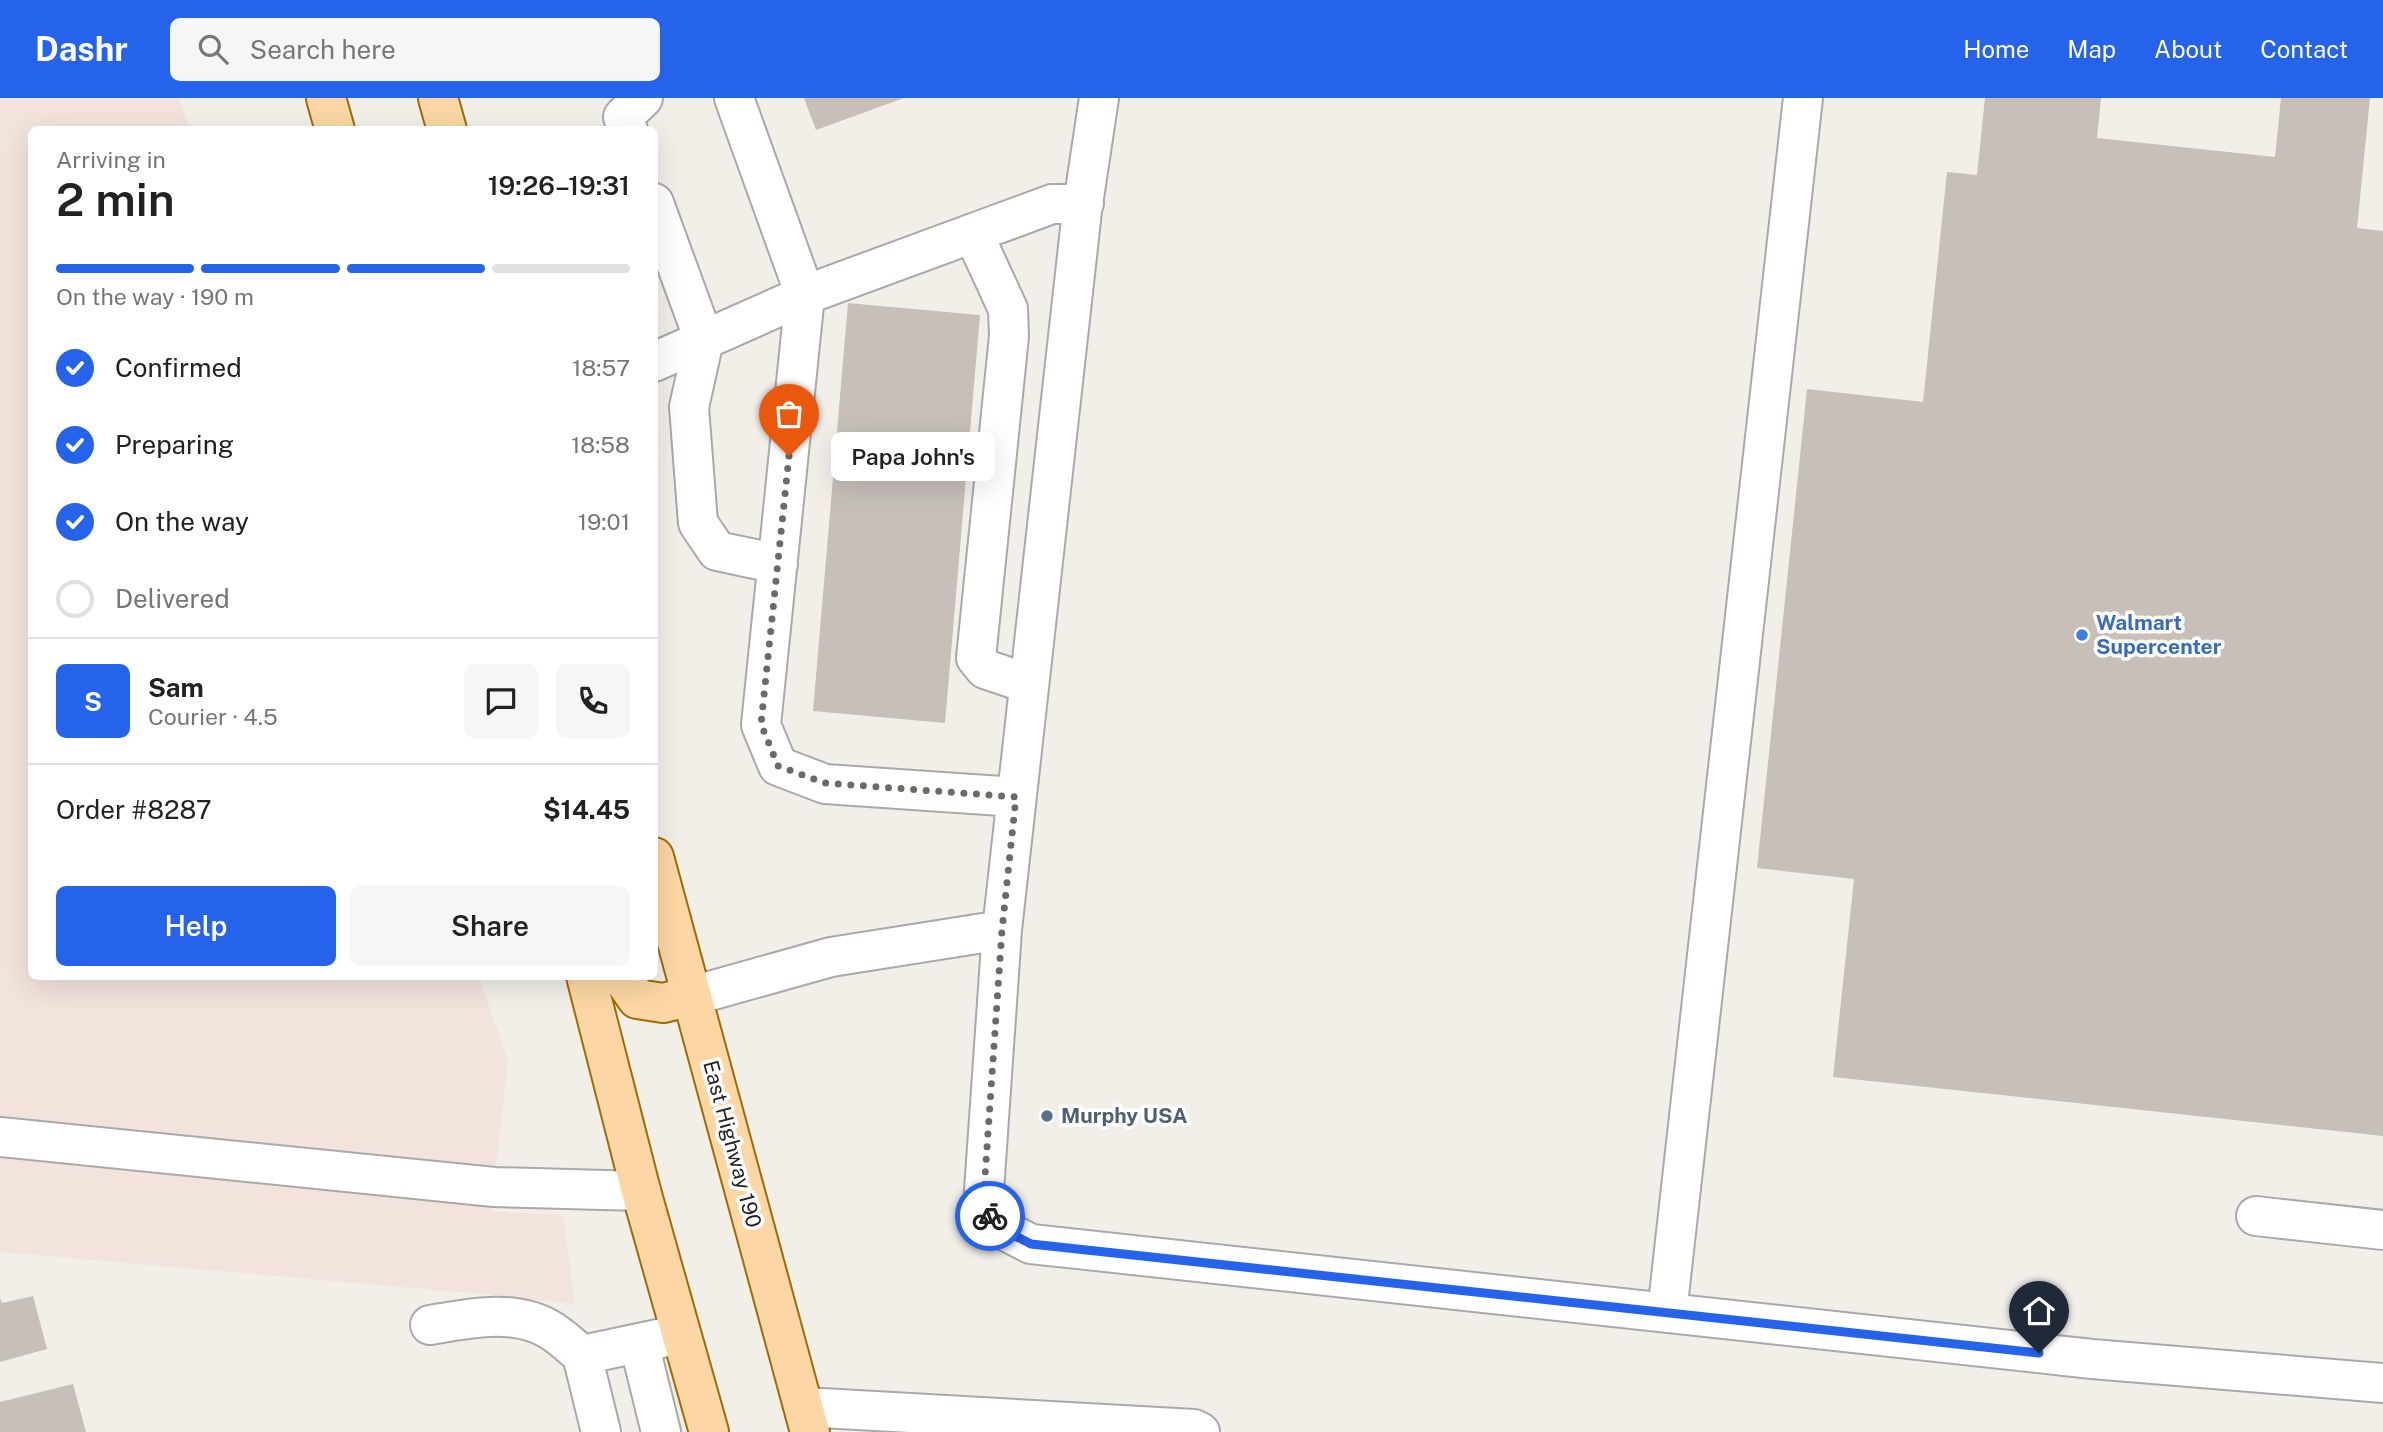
<!DOCTYPE html>
<meta charset="utf-8">
<style>
body{margin:0;font-family:"Public Sans",sans-serif;background:#f6f6f6;color:#222;height:100vh;display:flex;flex-direction:column;font-size:26px;white-space:nowrap}
*{box-sizing:border-box;margin:0}
p{font-size:23px;color:#767676}
.icon{flex:none;width:38px;height:38px;fill:none;stroke:currentColor;stroke-width:2;stroke-linecap:round;stroke-linejoin:round}
.map{position:relative;flex:1;overflow:hidden}
.sheet{position:absolute;left:28px;top:28px;width:630px;height:854px;display:flex;flex-direction:column;background:#fff;border-radius:10px;box-shadow:0 7px 28px #0002}
.sheet>*{flex:none}
.pin{position:absolute;display:grid;place-items:center;width:60px;height:60px;color:#fff;margin:-72px -30px;border-radius:50% 50% 50% 0;rotate:-45deg;box-shadow:0 0 7px #0007}
.pin .icon{rotate:45deg}
.courier{position:absolute;display:grid;place-items:center;width:70px;height:70px;margin:-35px;border:5px solid #2563eb;border-radius:50%;background:#fff;color:#222;box-shadow:0 2px 9px #0007}
.bubble{position:absolute;height:49px;border-radius:10px;background:#fff;box-shadow:0 7px 28px #0002;font-size:23px;font-weight:600;line-height:49px;text-align:center}
.summary em{font-style:normal;font-weight:600}
.summary div{display:flex;flex-direction:column-reverse}
.summary{display:flex;align-items:center;justify-content:space-between;height:119px;padding:0 28px}
h1{font-size:46px;font-weight:600;line-height:52px}
.bar{display:grid;grid-template-columns:repeat(4,1fr);gap:10px 7px;align-content:center;height:84px;padding:0 28px}
.bar i{height:9px;border-radius:5px;background:#e0e0e0}
.bar .on{background:#2563eb}
.bar p{grid-column:span 4}
.line{display:flex;align-items:center;gap:18px;padding:0 28px;border-top:2px solid #e0e0e0}
.line div{flex:1}
.round{display:grid;place-items:center;flex:none;width:74px;height:74px;border-radius:10px;background:#f6f6f6}
ol{padding:0 28px;list-style:none}
li{display:flex;align-items:center;gap:21px;height:77px}
li p{margin-inline-start:auto}
li .icon{padding:7px;border-radius:50%;background:#2563eb;color:#fff;stroke-width:4}
li:last-child{color:#767676}
li i{width:38px;height:38px;border:4px solid #e0e0e0;border-radius:50%}
.button{display:flex;gap:14px;margin-top:auto;padding:14px 28px}
.button a{flex:1;height:80px;border-radius:10px;background:#2563eb;color:#fff;font-size:28px;font-weight:600;line-height:80px;text-align:center}
.button a+a{background:#f6f6f6;color:#222}
header{display:flex;align-items:center;gap:42px;box-sizing:border-box;height:98px;padding:0 35px;background:#2563eb;color:#fff}
header strong{font-size:33px}
nav{display:flex;gap:38px;margin-inline-start:auto;font-size:24px}
.search{width:490px;height:63px;background:#f6f6f6;display:flex;align-items:center;gap:18px;box-sizing:border-box;padding:0 24px;border-radius:10px;color:#767676;font-size:26px}
.map>svg:first-child{display:block}
</style>
<header>
<strong>Dashr</strong>
<div class="search"><svg class="icon" aria-label="search" viewBox="0 0 24 24"><circle cx="10" cy="10" r="6"/><path d="M15 15l6 6"/></svg>Search here</div>
<nav><a>Home</a><a>Map</a><a>About</a><a>Contact</a></nav>
</header>
<div class="map">
<svg width="2383" height="1334" viewBox="0 0 2383 1334">
<rect width="100%" height="100%" fill="#f2efe9"/>
<path fill="#f3e3dd" d="M 0,0 L 179,0 L 189,31 L 32,32 L 32,878 L 479,879 L 508,962 L 491,1113 L 563,1117 L 575,1206 L 482,1196 L 0,1154 Z"/>
<path fill="#c7bfb8" d="M 804,0 L 904,0 L 816,32 Z
M 1985,0 L 2101,0 L 2097,40 L 2275,59 L 2281,0 L 2370,0 L 2357,130 L 2383,133 L 2383,1038 L 1833,979 L 1854,781 L 1757,770 L 1807,291 L 1923,304 L 1947,74 L 1977,77 Z
M 848,205 L 980,217 L 945,625 L 813,613 Z
M 33,1198 L 47,1251 L 0,1264 L 0,1200 L 2,1205 Z
M 73,1286 L 86,1334 L 0,1334 L 0,1304 Z"/>
<g fill="none" stroke-linecap="round" stroke-linejoin="round">
<defs>
<path id="minor" d="M 1099,0 L 1082,113 L 1002,832 L 984,1093 L 992,1126 L 1031,1146 L 2092,1261 L 2383,1285
M 628,32 L 623,19 L 643,0
M 654,105 L 704,242 L 689,309 L 698,425 L 717,453 L 778,466
M 973,135 L 1008,211 L 1009,238 L 976,560 L 985,571 L 1029,586
M 654,264 L 805,197 L 734,0
M 1016,699 L 825,686 L 778,668 L 761,627 L 805,197 L 1052,106 L 1084,105
M 692,898 L 831,859 L 1002,832
M 0,1039 L 494,1089 L 641,1093
M 2256,1118 L 2383,1132
M 1667,1215 L 1803,0
M 430,1227 C 470,1220 516,1210 552,1233 C 563,1240 572,1249 582,1257 L 681,1236
M 639,1245 L 661,1334
M 582,1257 L 601,1334
M 804,1309 L 1194,1331 L 1200,1334"/>
<path id="major" d="M 326,0 L 335,32
M 438,0 L 447,32
M 654,759 L 810,1334
M 586,878 L 641,1093 L 709,1334
M 621,878 L 637,901 L 663,905 L 692,898"/>
</defs>
<use href="#minor" stroke="#a9a9a9" stroke-width="42"/>
<use href="#major" stroke="#a06b00" stroke-width="42"/>
<use href="#minor" stroke="#fff" stroke-width="38"/>
<use href="#major" stroke="#fcd6a4" stroke-width="38"/>
</g>
<g fill="none" stroke-linecap="round" stroke-linejoin="round">
<path stroke="#6b6a68" stroke-width="7" stroke-dasharray="0 12.6" d="M 789,358 L 761,626 L 778,668 L 825,685 L 1016,699 L 1002,832 L 984,1093 L 990,1118"/>
<path stroke="#2563eb" stroke-width="9" d="M 990,1118 L 992,1126 L 1031,1146 L 2039,1255"/>
</g>
<circle fill="#3f7fe0" stroke="#fff" stroke-width="2.5" cx="2082" cy="537" r="7"/>
<circle fill="#5c6f8a" stroke="#fff" stroke-width="2.5" cx="1047" cy="1018" r="7"/>
<g text-anchor="middle" stroke-width="7" stroke-linejoin="round" paint-order="stroke">
<g font-size="21" font-weight="bold" fill="#366cbe" stroke="#fff" text-anchor="start">
<text x="2096" y="532">Walmart<tspan x="2096" dy="24">Supercenter</tspan></text>
</g>
<g font-size="21" font-weight="bold" fill="#4e5e75" stroke="#fff" text-anchor="start">
<text x="1061" y="1025">Murphy USA</text>
</g>
<g font-size="21" fill="#222" stroke="#fff">
<text transform="translate(732 1046) rotate(75)" y="7">East Highway 190</text>
</g>
</g>
</svg>
<div class="pin" style="left:789px;top:358px;background:#ea580c"><svg class="icon" aria-label="bag" viewBox="0 0 24 24"><path d="M5 8h14l-1 12H6zM9 8a3 3 0 0 1 6 0"/></svg></div>
<div class="pin" style="left:2039px;top:1255px;background:#1f2937"><svg class="icon" aria-label="home" viewBox="0 0 24 24"><path d="M3 11l9-7 9 7M6 9v11h12V9"/></svg></div>
<div class="courier" style="left:990px;top:1118px"><svg class="icon" aria-label="bike" viewBox="0 0 24 24"><circle cx="6" cy="16" r="4"/><circle cx="18" cy="16" r="4"/><path d="M6 16l4-8h5l3 8M10 8l3 8H6M13 5h3"/></svg></div>
<div class="bubble" style="left:831px;top:334px;width:164px">Papa John's</div>
<section class="sheet">
<div class="summary"><div><h1>2 min</h1><p>Arriving in</p></div><em>19:26–19:31</em></div>
<div class="bar"><i class="on"></i><i class="on"></i><i class="on"></i><i></i><p>On the way · 190 m</p></div>
<ol>
<li><svg class="icon" aria-label="check" viewBox="0 0 24 24"><path d="M5 12l5 5 9-10"/></svg>Confirmed<p>18:57</p></li>
<li><svg class="icon" aria-label="check" viewBox="0 0 24 24"><path d="M5 12l5 5 9-10"/></svg>Preparing<p>18:58</p></li>
<li><svg class="icon" aria-label="check" viewBox="0 0 24 24"><path d="M5 12l5 5 9-10"/></svg>On the way<p>19:01</p></li>
<li><i></i>Delivered</li>
</ol>
<div class="line" style="height:126px"><b class="round" style="background:#2563eb;color:#fff">S</b><div><b>Sam</b><p>Courier · 4.5</p></div><a class="round"><svg class="icon" aria-label="chat" viewBox="0 0 24 24"><path d="M4 5h16v11H9l-5 4z"/></svg></a><a class="round"><svg class="icon" aria-label="phone" viewBox="0 0 24 24"><path d="M5 4h4l2 5-3 2q2 4 5 5l2-3 5 2v4C11 20 4 13 5 4z"/></svg></a></div>
<div class="line" style="height:91px"><div>Order #8287</div><b>$14.45</b></div>
<div class="button"><a>Help</a><a>Share</a></div>
</section>
</div>
